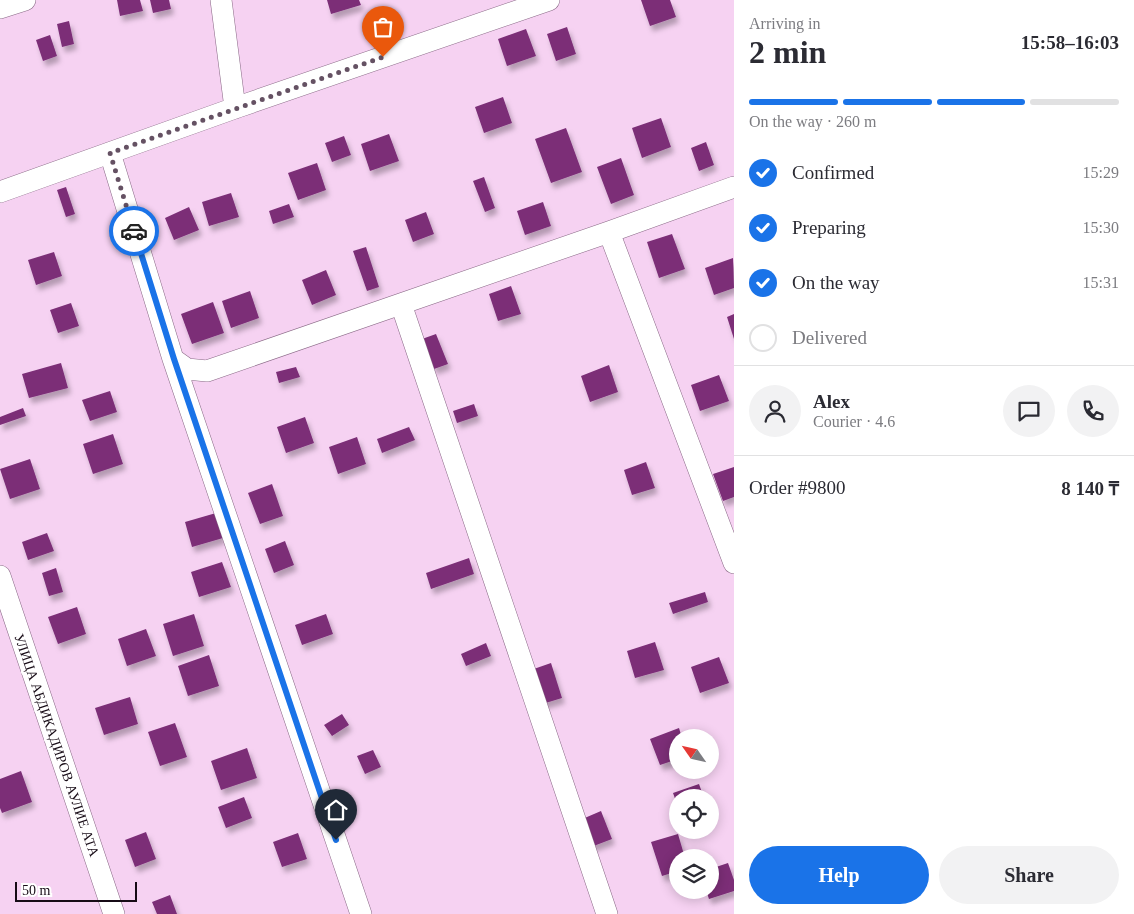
<!DOCTYPE html>
<meta charset="utf-8">
<style>
body{margin:0;font-family:"Times New Roman",serif;background:#f2f2f3;color:#2b2b33;height:100vh;display:flex;flex-direction:column;font-size:19px;white-space:nowrap}
*{box-sizing:border-box;margin:0}
p{font-size:16px;color:#7c7c81}
.icon{flex:none;width:28px;height:28px;fill:none;stroke:currentColor;stroke-width:2;stroke-linecap:round;stroke-linejoin:round}
.map{position:relative;flex:1;overflow:hidden}
.sheet{display:flex;flex-direction:column;background:#fff;width:400px}
.sheet>*{flex:none}
.needle{width:32px;rotate:304deg}
.buttons{position:absolute;left:669px;top:729px;display:grid;gap:10px}
.buttons a{display:grid;place-items:center;width:50px;height:50px;border-radius:50%;background:#fff;box-shadow:0 2px 12px #0003;font-size:25px}
.scale{position:absolute;left:15px;bottom:12px;width:122px;box-sizing:border-box;padding-left:5px;border:2px solid #170b16;border-top:0;font-size:14px;line-height:18px;white-space:nowrap;color:#170b16;-webkit-text-stroke:4px #fff;paint-order:stroke}
.pin{position:absolute;display:grid;place-items:center;width:42px;height:42px;color:#fff;margin:-51px -21px;border-radius:50% 50% 50% 0;rotate:-45deg;box-shadow:0 0 5px #0007}
.pin .icon{rotate:45deg}
.courier{position:absolute;display:grid;place-items:center;width:50px;height:50px;margin:-25px;border:4px solid #1a73e8;border-radius:50%;background:#fff;color:#222;box-shadow:0 1px 6px #0007}
.overview em{font-style:normal;font-weight:700}
.overview div{display:flex;flex-direction:column-reverse}
.overview{display:flex;align-items:center;justify-content:space-between;height:85px;padding:0 15px}
h1{font-size:32px;font-weight:700;line-height:38px}
.bar{display:grid;grid-template-columns:repeat(4,1fr);gap:8px 5px;align-content:center;height:60px;padding:0 15px}
.bar i{height:6px;border-radius:4px;background:#e1e1e2}
.bar .active{background:#1a73e8}
.bar p{grid-column:span 4}
.line{display:flex;align-items:center;gap:12px;padding:0 15px;border-top:1px solid #e1e1e2}
.line div{flex:1}
.round{display:grid;place-items:center;flex:none;width:52px;height:52px;border-radius:26px;background:#f2f2f3}
ol{padding:0 15px;list-style:none}
li{display:flex;align-items:center;gap:15px;height:55px}
li p{margin-inline-start:auto}
li .icon{padding:5px;border-radius:50%;background:#1a73e8;color:#fff;stroke-width:4}
li:last-child{color:#7c7c81}
li i{width:28px;height:28px;border:2px solid #e1e1e2;border-radius:50%}
.button{display:flex;gap:10px;margin-top:auto;padding:10px 15px}
.button a{flex:1;height:58px;border-radius:30px;background:#1a73e8;color:#fff;font-size:20px;font-weight:700;line-height:58px;text-align:center}
.button a+a{background:#f2f2f3;color:#2b2b33}
main{display:flex;flex:1;min-height:0}
.map>svg:first-child{display:block}
</style>
<main>
<div class="map">
<svg width="734" height="914" viewBox="0 0 734 914">
<defs>
<filter id="shadow"><feDropShadow dx="3" dy="5.5" stdDeviation="2.5" flood-color="#0004"/></filter>
</defs>
<rect width="100%" height="100%" fill="#f6d2f2"/>
<path fill="#7b2e77" filter="url(#shadow)" d="M 117,0 L 140,0 L 143,11 L 120,16 Z
M 150,0 L 169,0 L 171,9 L 153,13 Z
M 327,0 L 359,0 L 361,5 L 331,14 Z
M 641,0 L 670,0 L 676,17 L 650,26 Z
M 69,21 L 74,44 L 62,47 L 57,24 Z
M 567,27 L 576,54 L 556,61 L 547,34 Z
M 526,29 L 536,56 L 507,66 L 498,39 Z
M 50,35 L 57,56 L 43,61 L 36,40 Z
M 503,97 L 512,123 L 484,133 L 475,107 Z
M 661,118 L 671,147 L 642,158 L 632,128 Z
M 566,128 L 582,172 L 551,183 L 535,139 Z
M 389,134 L 399,161 L 370,171 L 361,144 Z
M 344,136 L 351,155 L 332,162 L 325,143 Z
M 706,142 L 714,165 L 699,171 L 691,148 Z
M 621,158 L 634,195 L 611,204 L 597,167 Z
M 317,163 L 326,190 L 298,200 L 288,173 Z
M 484,177 L 495,208 L 485,212 L 473,181 Z
M 66,187 L 75,214 L 66,217 L 57,190 Z
M 231,193 L 239,217 L 209,226 L 202,202 Z
M 543,202 L 551,226 L 525,235 L 517,211 Z
M 289,204 L 294,217 L 273,224 L 269,211 Z
M 189,207 L 199,230 L 174,240 L 165,218 Z
M 426,212 L 434,234 L 413,242 L 405,220 Z
M 672,234 L 685,269 L 659,278 L 647,242 Z
M 366,247 L 379,287 L 367,291 L 353,251 Z
M 54,252 L 62,276 L 36,285 L 28,260 Z
M 733,258 L 734,288 L 714,295 L 705,268 Z
M 326,270 L 336,295 L 312,305 L 302,280 Z
M 511,286 L 521,314 L 498,321 L 489,294 Z
M 250,291 L 259,318 L 231,328 L 222,301 Z
M 213,302 L 224,333 L 192,344 L 181,314 Z
M 71,303 L 79,326 L 58,333 L 50,310 Z
M 734,314 L 734,339 L 727,317 Z
M 436,334 L 448,364 L 434,369 L 422,339 Z
M 61,363 L 68,388 L 29,398 L 22,374 Z
M 609,365 L 618,392 L 590,402 L 581,376 Z
M 296,367 L 300,377 L 279,383 L 276,372 Z
M 719,375 L 729,401 L 700,411 L 691,385 Z
M 110,391 L 117,412 L 90,421 L 82,400 Z
M 474,404 L 478,416 L 457,423 L 453,411 Z
M 23,408 L 26,416 L 0,425 L 0,417 Z
M 305,417 L 314,443 L 286,453 L 277,427 Z
M 409,427 L 415,440 L 382,453 L 377,439 Z
M 113,434 L 123,464 L 93,474 L 83,444 Z
M 357,437 L 366,464 L 338,474 L 329,447 Z
M 30,459 L 40,489 L 10,499 L 0,469 Z
M 646,462 L 655,488 L 632,495 L 624,470 Z
M 734,467 L 734,497 L 723,501 L 713,474 Z
M 272,484 L 283,516 L 260,524 L 248,493 Z
M 216,513 L 223,538 L 192,547 L 185,522 Z
M 47,533 L 54,551 L 28,560 L 22,542 Z
M 285,541 L 294,565 L 274,573 L 265,549 Z
M 469,558 L 474,574 L 431,589 L 426,573 Z
M 222,562 L 231,587 L 199,597 L 191,572 Z
M 56,568 L 63,592 L 49,596 L 42,573 Z
M 705,592 L 708,602 L 673,614 L 669,603 Z
M 77,607 L 86,634 L 58,644 L 48,617 Z
M 194,614 L 204,646 L 173,656 L 163,624 Z
M 326,614 L 333,634 L 302,645 L 295,625 Z
M 146,629 L 156,656 L 127,666 L 118,639 Z
M 655,642 L 664,670 L 635,678 L 627,651 Z
M 486,643 L 491,656 L 466,666 L 461,654 Z
M 209,655 L 219,686 L 188,696 L 178,666 Z
M 719,657 L 729,683 L 700,693 L 691,667 Z
M 551,663 L 562,698 L 539,705 L 528,671 Z
M 130,697 L 138,724 L 104,735 L 95,708 Z
M 342,714 L 349,725 L 332,736 L 324,725 Z
M 175,723 L 187,757 L 160,766 L 148,732 Z
M 679,728 L 682,738 L 678,738 L 678,759 L 660,765 L 650,739 Z
M 247,748 L 257,778 L 221,790 L 211,761 Z
M 373,750 L 381,767 L 365,774 L 357,756 Z
M 21,771 L 32,802 L 2,813 L 0,808 L 0,779 Z
M 699,784 L 704,798 L 678,798 L 677,804 L 673,793 Z
M 244,797 L 252,818 L 226,828 L 218,807 Z
M 601,811 L 612,839 L 591,847 L 580,820 Z
M 146,832 L 156,859 L 135,867 L 125,840 Z
M 298,833 L 307,859 L 282,867 L 273,842 Z
M 678,834 L 685,858 L 678,858 L 678,871 L 662,876 L 651,842 Z
M 728,863 L 734,880 L 734,891 L 709,899 L 706,890 L 710,890 L 710,869 Z
M 170,895 L 177,914 L 157,914 L 152,902 Z"/>
<g fill="none" stroke-linecap="round" stroke-linejoin="round">
<defs>
<path id="minor" d="M 221,0 L 235,108
M 0,8 L 25,0
M 110,153 L 173,359 L 187,369 L 207,371 L 609,232 L 734,187
M 0,192 L 235,108 L 549,0
M 609,232 L 734,563
M 401,304 L 607,914
M 173,359 L 361,914
M 0,576 L 114,914"/>
</defs>
<use href="#minor" stroke="#8a6a87" stroke-width="22"/>
<use href="#minor" stroke="#fff" stroke-width="21"/>
</g>
<g fill="none" stroke-linecap="round" stroke-linejoin="round">
<path stroke="#655163" stroke-width="5" stroke-dasharray="0 9" d="M 134,231 L 110,153 L 383,57"/>
<path stroke="#1a73e8" stroke-width="6" d="M 134,231 L 174,359 L 336,840"/>
</g>
<g text-anchor="middle" stroke-width="5" stroke-linejoin="round" paint-order="stroke">
<g font-size="14" fill="#170b16" stroke="#fff">
<text transform="translate(57 745) rotate(71)" y="5">УЛИЦА АБДИКАДИРОВ АУЛИЕ АТА</text>
</g>
</g>
</svg>
<div class="buttons">
<a><svg class="needle" viewBox="-14 -14 28 28"><path d="M0-13l5 13h-10z" fill="#e53935"/><path d="M0 13l5-13h-10z" fill="#7c7c81"/></svg></a>
<a><svg class="icon" aria-label="locate" viewBox="0 0 24 24"><circle cx="12" cy="12" r="6"/><path d="M12 2v4M12 18v4M2 12h4M18 12h4"/></svg></a>
<a><svg class="icon" aria-label="layers" viewBox="0 0 24 24"><path d="M12 4l9 5-9 5-9-5zM3 14l9 5 9-5"/></svg></a>
</div>
<div class="scale">50 m</div>
<div class="pin" style="left:383px;top:57px;background:#ea580c"><svg class="icon" aria-label="bag" viewBox="0 0 24 24"><path d="M5 8h14l-1 12H6zM9 8a3 3 0 0 1 6 0"/></svg></div>
<div class="pin" style="left:336px;top:840px;background:#1f2937"><svg class="icon" aria-label="home" viewBox="0 0 24 24"><path d="M3 11l9-7 9 7M6 9v11h12V9"/></svg></div>
<div class="courier" style="left:134px;top:231px"><svg class="icon" aria-label="car" viewBox="0 0 24 24"><path d="M5 17H2v-5l4-1 3-4h7l3 4 3 1v5h-3M9 17h6M6 11h13"/><circle cx="7" cy="17" r="2"/><circle cx="17" cy="17" r="2"/></svg></div>
</div>
<section class="sheet">
<div class="overview"><div><h1>2 min</h1><p>Arriving in</p></div><em>15:58–16:03</em></div>
<div class="bar"><i class="active"></i><i class="active"></i><i class="active"></i><i></i><p>On the way · 260 m</p></div>
<ol>
<li><svg class="icon" aria-label="check" viewBox="0 0 24 24"><path d="M5 12l5 5 9-10"/></svg>Confirmed<p>15:29</p></li>
<li><svg class="icon" aria-label="check" viewBox="0 0 24 24"><path d="M5 12l5 5 9-10"/></svg>Preparing<p>15:30</p></li>
<li><svg class="icon" aria-label="check" viewBox="0 0 24 24"><path d="M5 12l5 5 9-10"/></svg>On the way<p>15:31</p></li>
<li><i></i>Delivered</li>
</ol>
<div class="line" style="height:90px"><a class="round"><svg class="icon" aria-label="person" viewBox="0 0 24 24"><circle cx="12" cy="8" r="4"/><path d="M4 21q1-7 8-7t8 7"/></svg></a><div><b>Alex</b><p>Courier · 4.6</p></div><a class="round"><svg class="icon" aria-label="chat" viewBox="0 0 24 24"><path d="M4 5h16v11H9l-5 4z"/></svg></a><a class="round"><svg class="icon" aria-label="phone" viewBox="0 0 24 24"><path d="M5 4h4l2 5-3 2q2 4 5 5l2-3 5 2v4C11 20 4 13 5 4z"/></svg></a></div>
<div class="line" style="height:65px"><div>Order #9800</div><b>8 140 ₸</b></div>
<div class="button"><a>Help</a><a>Share</a></div>
</section>
</main>
